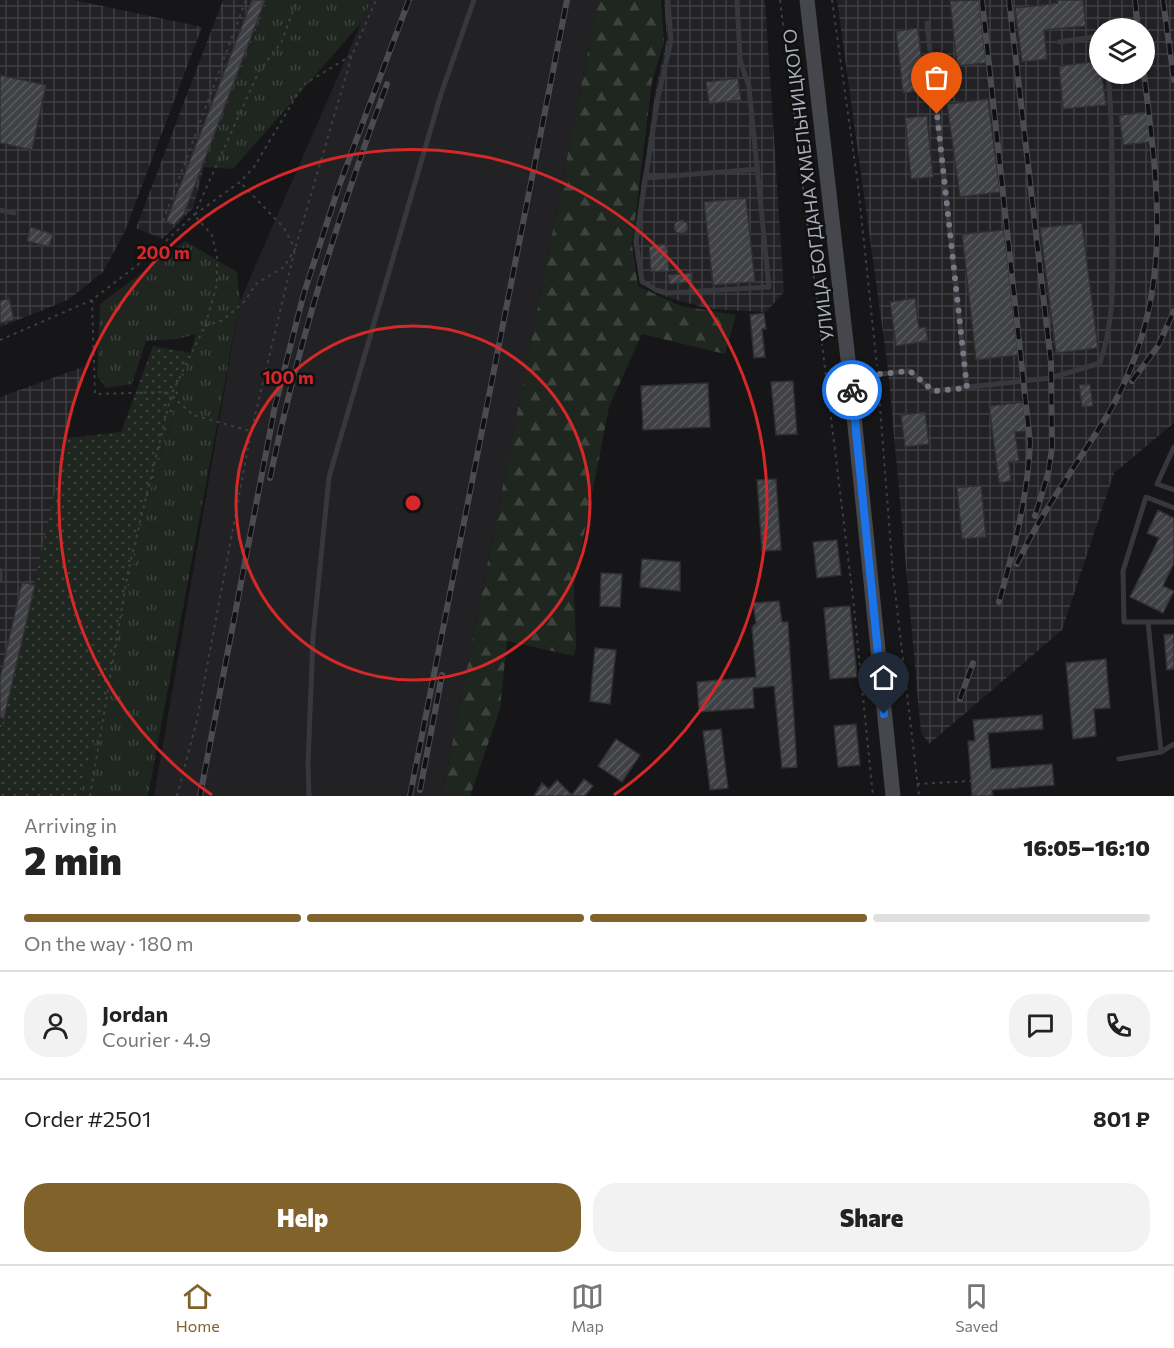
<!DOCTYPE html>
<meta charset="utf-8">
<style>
body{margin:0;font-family:Commissioner,sans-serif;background:#f2f2f2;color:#222;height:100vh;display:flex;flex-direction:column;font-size:22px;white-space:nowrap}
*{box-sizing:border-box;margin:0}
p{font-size:20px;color:#767676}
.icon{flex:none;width:33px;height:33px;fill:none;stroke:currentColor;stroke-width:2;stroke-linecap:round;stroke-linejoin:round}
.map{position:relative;height:796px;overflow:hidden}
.drawer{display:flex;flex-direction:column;background:#fff;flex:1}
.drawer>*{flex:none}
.controls{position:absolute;left:1089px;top:18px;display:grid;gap:12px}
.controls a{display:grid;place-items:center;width:66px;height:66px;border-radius:50%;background:#fff;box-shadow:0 3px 9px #0003;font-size:30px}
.pin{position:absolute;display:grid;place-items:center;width:51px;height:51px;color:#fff;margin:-62px -26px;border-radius:50% 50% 50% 0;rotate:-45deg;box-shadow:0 0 6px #0007}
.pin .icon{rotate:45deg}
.courier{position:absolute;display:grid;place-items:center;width:60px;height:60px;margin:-30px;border:4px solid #1a73e8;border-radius:50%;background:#fff;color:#222;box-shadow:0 2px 8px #0007}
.summary em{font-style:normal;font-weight:800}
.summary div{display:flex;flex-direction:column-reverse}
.summary{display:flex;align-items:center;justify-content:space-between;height:102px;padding:0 24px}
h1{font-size:39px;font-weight:800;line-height:45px}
.bar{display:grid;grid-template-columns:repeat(4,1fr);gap:9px 6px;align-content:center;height:72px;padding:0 24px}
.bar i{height:8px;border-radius:4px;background:#e0e0e0}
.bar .current{background:#80622a}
.bar p{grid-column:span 4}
.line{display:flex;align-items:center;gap:15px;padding:0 24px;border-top:2px solid #e0e0e0}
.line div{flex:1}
.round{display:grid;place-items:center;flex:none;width:63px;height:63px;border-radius:24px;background:#f2f2f2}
.primary-button{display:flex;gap:12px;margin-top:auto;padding:12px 24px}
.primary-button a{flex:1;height:69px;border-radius:24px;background:#80622a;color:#fff;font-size:24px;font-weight:800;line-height:69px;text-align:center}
.primary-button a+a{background:#f2f2f2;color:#222}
.tab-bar{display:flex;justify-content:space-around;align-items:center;height:84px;border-top:2px solid #e0e0e0;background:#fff;font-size:16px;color:#767676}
.tab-bar a{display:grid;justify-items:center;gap:3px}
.tab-bar .current{color:#80622a}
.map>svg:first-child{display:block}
</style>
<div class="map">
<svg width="1174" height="796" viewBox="0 0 1174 796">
<defs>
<pattern id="industrial-grid" width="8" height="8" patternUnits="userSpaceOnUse" patternTransform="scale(1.5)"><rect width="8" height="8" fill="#222225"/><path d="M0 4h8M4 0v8" fill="none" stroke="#3f3f43"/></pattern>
<pattern id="grass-tufts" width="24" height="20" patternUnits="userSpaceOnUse" patternTransform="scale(1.5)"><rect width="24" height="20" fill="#1e261f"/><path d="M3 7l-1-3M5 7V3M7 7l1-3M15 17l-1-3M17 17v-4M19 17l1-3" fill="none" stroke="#3c433d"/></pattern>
<pattern id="forest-firs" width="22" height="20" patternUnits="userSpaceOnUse" patternTransform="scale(1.5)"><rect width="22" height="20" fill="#1e261f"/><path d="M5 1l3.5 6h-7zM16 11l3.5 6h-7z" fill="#3c433d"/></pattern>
<pattern id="garden-dots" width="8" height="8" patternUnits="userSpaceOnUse" patternTransform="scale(1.5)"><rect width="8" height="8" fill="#1e261f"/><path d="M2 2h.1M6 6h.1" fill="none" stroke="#3c433d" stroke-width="1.8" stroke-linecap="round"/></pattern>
<pattern id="building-hatch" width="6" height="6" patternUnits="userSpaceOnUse" patternTransform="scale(1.5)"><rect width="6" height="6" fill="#404145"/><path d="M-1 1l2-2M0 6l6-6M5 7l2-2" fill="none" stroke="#595a5e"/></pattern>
</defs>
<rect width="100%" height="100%" fill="#161618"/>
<path fill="#222225" d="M 371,0 L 598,0 L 442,796 L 154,796 L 240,301 Z"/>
<path fill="url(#industrial-grid)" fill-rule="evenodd" d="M 0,0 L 74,0 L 202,27 L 125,231 L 103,272 L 68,300 L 0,327 Z
M 223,0 L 268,0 L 204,167 L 193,208 L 163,239 L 136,228 Z
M 664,0 L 765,0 L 784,292 L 766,312 L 710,309 L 669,298 L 640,284 L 633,242 L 656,87 L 667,39 Z
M 837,0 L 1174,0 L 1174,423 L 1114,473 L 1062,630 L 929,744 L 921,732 L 888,369 ZM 1100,28 L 1144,28 L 1144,74 L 1100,74 Z
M 83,367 L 35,585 L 0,734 L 0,397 Z"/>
<path fill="url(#grass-tufts)" d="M 268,0 L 371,0 L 362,22 L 233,169 L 204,167 Z
M 185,241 L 237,272 L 240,301 L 148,796 L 79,796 L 105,703 L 143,516 L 196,334 L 178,339 L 146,341 L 132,384 L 106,388 L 97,376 L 100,304 Z"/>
<path fill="url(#forest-firs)" d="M 598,0 L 661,0 L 664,43 L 652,81 L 632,244 L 638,286 L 681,306 L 736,315 L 725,354 L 642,334 L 609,407 L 574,586 L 576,647 L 574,656 L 507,641 L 500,709 L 470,796 L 442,796 Z"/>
<path fill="url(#garden-dots)" d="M 153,346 L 190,353 L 143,516 L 105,703 L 79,796 L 0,796 L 0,734 L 67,438 L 121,432 Z"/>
<path fill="url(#building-hatch)" stroke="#303034" stroke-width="1.5" d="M 252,0 L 265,0 L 184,214 L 174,225 L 166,222 Z
M 979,0 L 986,63 L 957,66 L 950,1 Z
M 1057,0 L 1083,0 L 1086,26 L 1044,30 L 1047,59 L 1022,62 L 1015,8 L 1058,3 Z
M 918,28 L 925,90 L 903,93 L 896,31 Z
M 1100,61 L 1106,105 L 1063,109 L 1059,66 Z
M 0,75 L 46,85 L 32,150 L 0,143 Z
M 738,78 L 741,100 L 709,104 L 706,82 Z
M 988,99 L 1000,192 L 960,197 L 947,104 Z
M 1147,112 L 1151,142 L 1123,145 L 1119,115 Z
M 927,116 L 933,177 L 911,179 L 905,118 Z
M 746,198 L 755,282 L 713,285 L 704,202 Z
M674 227a7 7 0 1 1 14 0a7 7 0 1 1-14 0Z
M 1082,223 L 1098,348 L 1056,353 L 1040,228 Z
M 30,227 L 53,234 L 49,247 L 27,241 Z
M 1004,230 L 1018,355 L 976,360 L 962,234 Z
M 667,244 L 669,271 L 651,272 L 649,246 Z
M 692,273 L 692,282 L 669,284 L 668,275 Z
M 9,298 L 14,320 L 0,323 L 0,301 Z
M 915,298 L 919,328 L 926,327 L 928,341 L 896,346 L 890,302 Z
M 764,313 L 766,329 L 762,329 L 765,357 L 754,358 L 750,315 Z
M 793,381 L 797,434 L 776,435 L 771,382 Z
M 708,383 L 710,427 L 643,430 L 641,386 Z
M 1090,384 L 1093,406 L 1082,407 L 1079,385 Z
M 1023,402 L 1027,431 L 1015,432 L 1019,461 L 1009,462 L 1011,481 L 999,483 L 989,406 Z
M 925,412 L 929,444 L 905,447 L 901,415 Z
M 776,479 L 781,550 L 762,551 L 757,480 Z
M 981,485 L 986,537 L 962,539 L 957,488 Z
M 1158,510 L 1174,518 L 1174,563 L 1163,586 L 1174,591 L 1163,613 L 1130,597 L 1159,538 L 1147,533 Z
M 837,540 L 841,575 L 817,578 L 813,542 Z
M 642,559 L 680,562 L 680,591 L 640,587 Z
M 601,573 L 622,574 L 620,607 L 600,606 Z
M 22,582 L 35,585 L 4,718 L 0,717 L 0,678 Z
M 779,601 L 782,622 L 788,622 L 797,767 L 782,768 L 774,686 L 753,688 L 754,708 L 699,712 L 697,682 L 756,677 L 752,627 L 756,623 L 753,603 Z
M 850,606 L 857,677 L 830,679 L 824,608 Z
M 1174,634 L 1174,669 L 1167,670 L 1164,635 Z
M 595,648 L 616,650 L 610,704 L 590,701 Z
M 1106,659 L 1110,708 L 1094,709 L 1096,736 L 1073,739 L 1066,663 Z
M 1042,715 L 1043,729 L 988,733 L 991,769 L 1052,764 L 1054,785 L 992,790 L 993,796 L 972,796 L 968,741 L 975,741 L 973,720 Z
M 856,724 L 860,765 L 838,767 L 834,726 Z
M 721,729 L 728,788 L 710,790 L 703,731 Z
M 616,739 L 640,755 L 622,782 L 598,766 Z
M 584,779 L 593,786 L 585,796 L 534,796 L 542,783 L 549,789 L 557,780 L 572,795 Z"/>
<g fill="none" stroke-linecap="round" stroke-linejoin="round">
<path stroke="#3d3f44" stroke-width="2" stroke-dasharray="3 4.5" stroke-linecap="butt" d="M 780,0 L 853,598 L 873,796
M 832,0 L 858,185 L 877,366
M 163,221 L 246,0
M 92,300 L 95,394 L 165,392 L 171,395 L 193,415 L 250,431
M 205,326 L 223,320 L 244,302 L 256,284 L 284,267 L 295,249 L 284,228 L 240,182
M 0,340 L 92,300 L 153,253 L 194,215 L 259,71 L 281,43 L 297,0
M 878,381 L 893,574 L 919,796
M 917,784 L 971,781
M 90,796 L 128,572 L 171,395 L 205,326 L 217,284 L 217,257 L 212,235 L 194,215 L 240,182 L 254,167 L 303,85 L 352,55
M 177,796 L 197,720 L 251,432 L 295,249 L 352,55 L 376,0"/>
<path stroke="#37383d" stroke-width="5" d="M 668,0 L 671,41 L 658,97 L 636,241 L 642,281 L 656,290 L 668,293 L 769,287 L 749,87 L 740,59 L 737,0
M 927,23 L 967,388
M 1059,42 L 1100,36
M 646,178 L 758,169
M 0,210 L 14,213
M 852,377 L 910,371 L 933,391 L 1051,378 L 1100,363 C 1116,316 1113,266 1113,217 C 1112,169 1113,121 1108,74
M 1174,447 L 1157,484 L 1174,490
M 1174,508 L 1146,497 L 1123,571 L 1124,622 L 1174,622
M 0,570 L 0,579
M 1148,622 L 1161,752
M 1119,759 L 1161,752 L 1174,744
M 309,796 L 308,764 L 313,637 L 329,477 L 441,94 L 474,0"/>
<path stroke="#45474d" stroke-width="15" d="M 807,0 L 850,377 L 893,796"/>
<defs>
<path id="rail" d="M 982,0 L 1030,442 C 1028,497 1014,549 999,602
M 1009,0 L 1051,363 L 1052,448 L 1048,474 L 1035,516
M 1135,0 L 1138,28
M 1163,0 L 1174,80
M 1132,381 L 1158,346 L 1174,311
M 270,478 C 298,343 339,213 387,84
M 1017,564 C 1043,508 1080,461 1111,409 C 1174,297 1159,195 1144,74
M 960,699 L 973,663
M 420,790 L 442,675
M 200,796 L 275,406 L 304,293 L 339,186 L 409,0
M 410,796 L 567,0"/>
</defs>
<use href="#rail" stroke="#4a4c52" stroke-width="6"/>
<use href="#rail" stroke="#111113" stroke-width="4" stroke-dasharray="11" stroke-linecap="butt"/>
</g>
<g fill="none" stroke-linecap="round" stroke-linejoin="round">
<path stroke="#757880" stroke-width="6" stroke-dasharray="0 10.8" d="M 852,390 L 850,377 L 910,371 L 933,391 L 967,388 L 937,114"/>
<path stroke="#1a73e8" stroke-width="8" d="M 852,390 L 884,714"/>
</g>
<g fill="none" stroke="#d62828" stroke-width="3">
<circle cx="413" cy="503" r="177"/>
<path d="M212 795A354 354 0 1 1 614 795"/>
</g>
<g text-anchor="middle" stroke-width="5" stroke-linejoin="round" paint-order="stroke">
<g font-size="18" fill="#a8adb8" stroke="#111113">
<text transform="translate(809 185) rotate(-97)" y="6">УЛИЦА БОГДАНА ХМЕЛЬНИЦКОГО</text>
</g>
</g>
<circle cx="413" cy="503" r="9" fill="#d62828" stroke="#111113" stroke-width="3"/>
<g font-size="18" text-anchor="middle" font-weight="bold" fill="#d62828" stroke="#111113" stroke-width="5" stroke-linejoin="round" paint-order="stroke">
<text x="163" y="259">200 m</text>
<text x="288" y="384">100 m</text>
</g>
</svg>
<div class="controls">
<a><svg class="icon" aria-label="layers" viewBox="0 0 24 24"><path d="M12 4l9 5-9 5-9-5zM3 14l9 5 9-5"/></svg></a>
</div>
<div class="pin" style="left:937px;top:114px;background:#ea580c"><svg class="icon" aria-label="bag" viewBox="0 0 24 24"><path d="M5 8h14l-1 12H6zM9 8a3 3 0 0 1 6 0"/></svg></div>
<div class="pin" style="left:884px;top:714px;background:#1f2937"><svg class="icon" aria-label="home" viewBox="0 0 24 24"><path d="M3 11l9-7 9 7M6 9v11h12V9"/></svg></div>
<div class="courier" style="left:852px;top:390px"><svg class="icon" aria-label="bike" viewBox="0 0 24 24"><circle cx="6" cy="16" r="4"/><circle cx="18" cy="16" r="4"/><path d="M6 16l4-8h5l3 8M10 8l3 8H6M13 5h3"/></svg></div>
</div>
<section class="drawer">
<div class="summary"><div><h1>2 min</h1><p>Arriving in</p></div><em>16:05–16:10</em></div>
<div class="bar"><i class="current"></i><i class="current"></i><i class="current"></i><i></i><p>On the way · 180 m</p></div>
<div class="line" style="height:108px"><a class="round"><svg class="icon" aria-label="person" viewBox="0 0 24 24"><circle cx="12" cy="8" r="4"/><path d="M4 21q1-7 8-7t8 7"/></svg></a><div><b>Jordan</b><p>Courier · 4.9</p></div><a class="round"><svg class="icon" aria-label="chat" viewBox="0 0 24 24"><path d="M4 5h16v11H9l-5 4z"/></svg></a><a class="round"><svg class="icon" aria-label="phone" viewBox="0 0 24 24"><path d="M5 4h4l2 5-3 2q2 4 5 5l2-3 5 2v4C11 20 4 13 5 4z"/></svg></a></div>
<div class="line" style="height:78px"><div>Order #2501</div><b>801 ₽</b></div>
<div class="primary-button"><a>Help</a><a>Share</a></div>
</section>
<nav class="tab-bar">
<a class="current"><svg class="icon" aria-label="home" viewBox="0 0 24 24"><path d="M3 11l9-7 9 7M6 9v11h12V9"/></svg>Home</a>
<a><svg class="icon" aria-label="map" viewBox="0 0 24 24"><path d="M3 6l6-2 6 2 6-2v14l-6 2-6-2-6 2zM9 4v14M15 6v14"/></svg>Map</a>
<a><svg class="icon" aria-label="saved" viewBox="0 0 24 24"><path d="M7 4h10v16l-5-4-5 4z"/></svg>Saved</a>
</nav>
